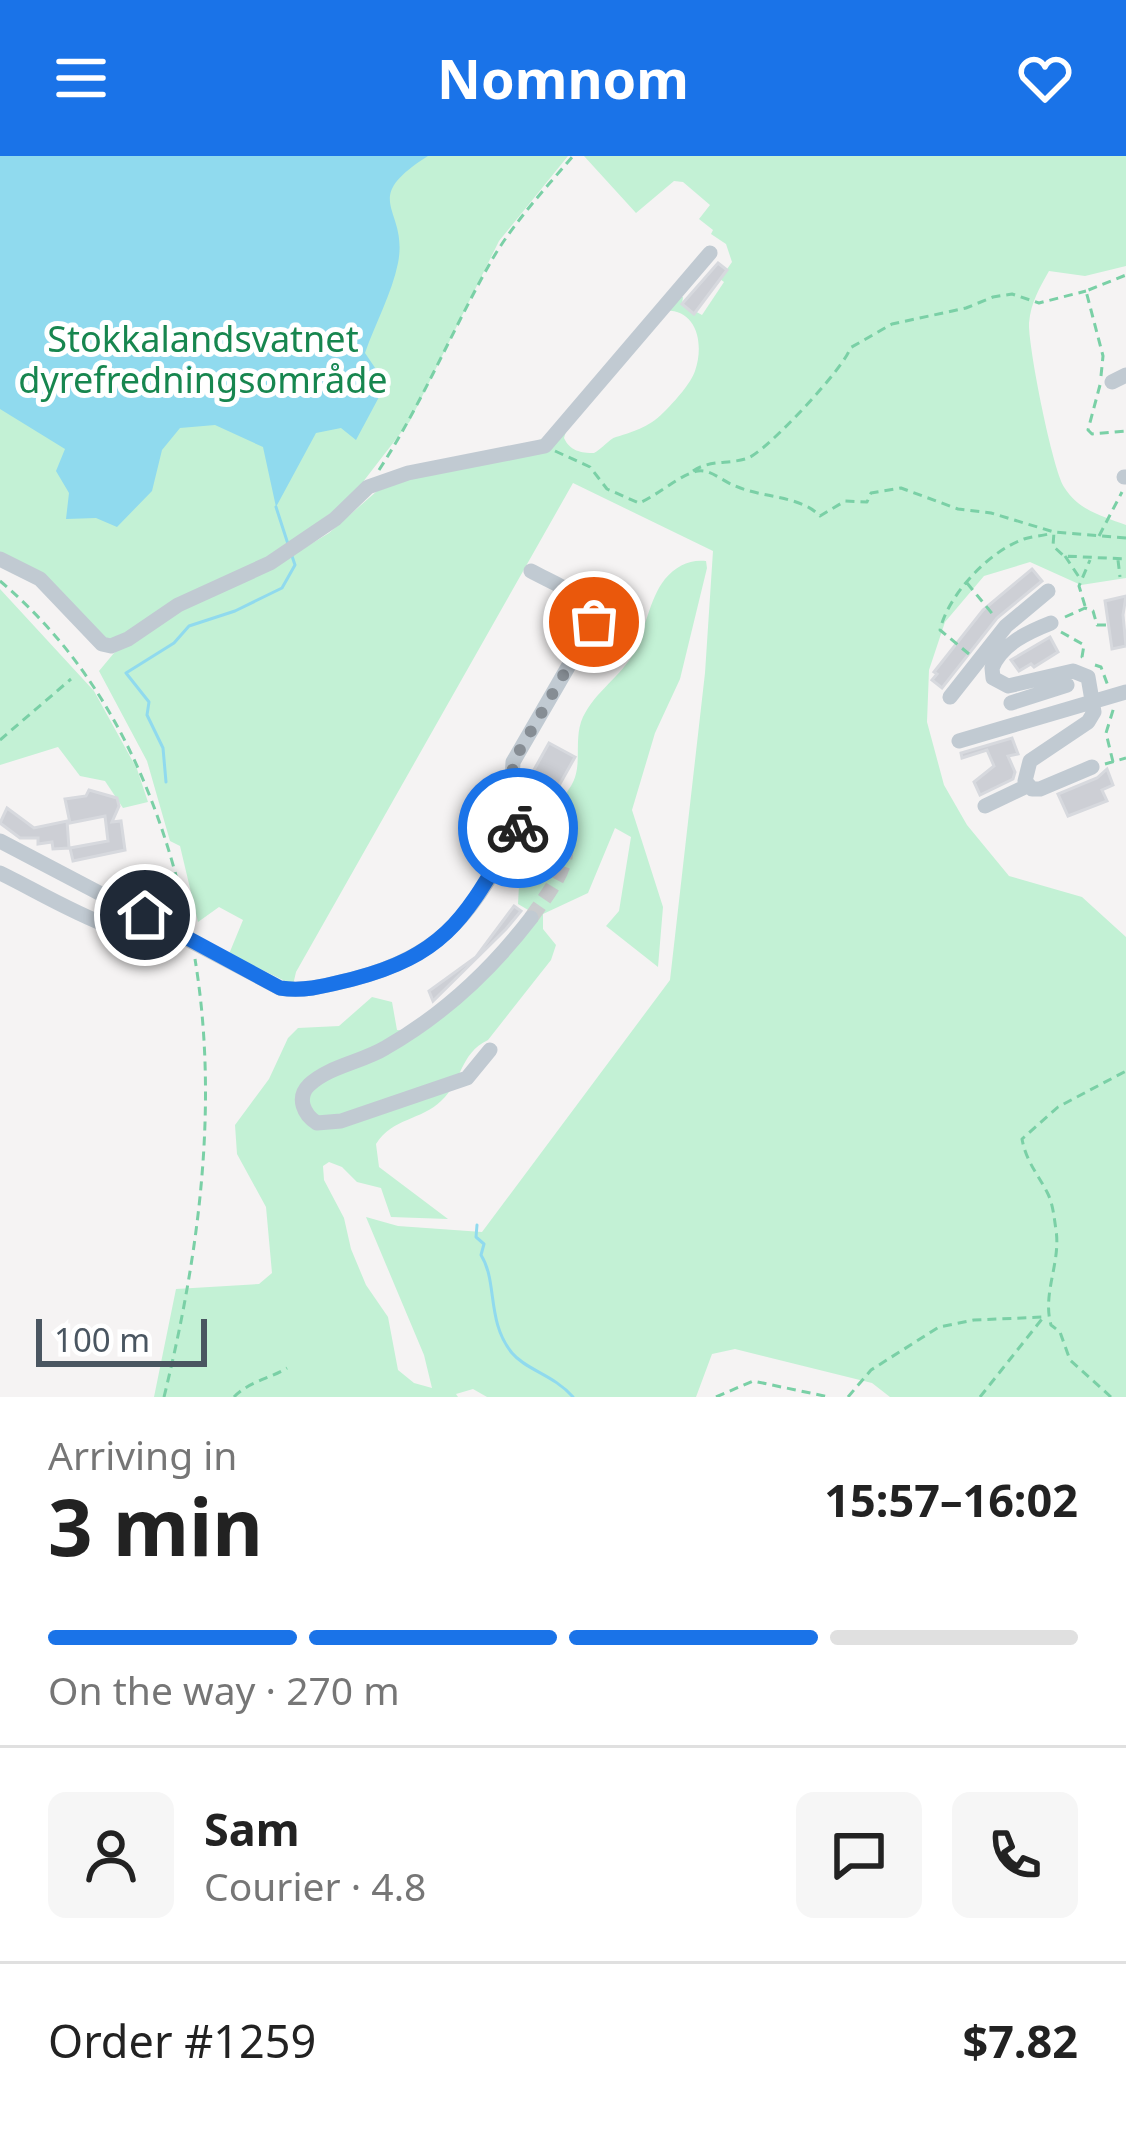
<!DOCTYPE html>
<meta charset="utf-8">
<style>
body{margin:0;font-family:"Noto Sans",sans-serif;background:#f6f6f6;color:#222;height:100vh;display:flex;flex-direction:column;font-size:45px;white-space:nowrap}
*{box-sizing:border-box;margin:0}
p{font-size:39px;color:#767676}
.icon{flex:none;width:66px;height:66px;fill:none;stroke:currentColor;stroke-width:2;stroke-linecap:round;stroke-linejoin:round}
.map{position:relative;height:1241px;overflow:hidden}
.drawer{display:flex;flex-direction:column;background:#fff;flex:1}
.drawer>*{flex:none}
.scale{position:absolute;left:36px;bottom:30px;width:171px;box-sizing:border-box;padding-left:12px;border:6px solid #4a5661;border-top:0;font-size:33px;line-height:42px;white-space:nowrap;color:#4a5661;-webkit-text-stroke:9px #fff;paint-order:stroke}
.pin{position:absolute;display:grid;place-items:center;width:102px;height:102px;color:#fff;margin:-51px;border:6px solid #fff;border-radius:50%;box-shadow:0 3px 12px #0007}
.courier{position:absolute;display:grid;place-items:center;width:120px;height:120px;margin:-60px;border:9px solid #1a73e8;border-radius:50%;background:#fff;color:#222;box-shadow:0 3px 15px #0007}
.headline em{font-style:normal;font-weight:700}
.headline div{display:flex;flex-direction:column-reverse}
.headline{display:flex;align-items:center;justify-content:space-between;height:204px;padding:0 48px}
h1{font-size:78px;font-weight:700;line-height:90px}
.bar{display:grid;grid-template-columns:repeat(4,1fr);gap:18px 12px;align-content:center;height:144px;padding:0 48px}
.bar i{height:15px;border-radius:9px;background:#e0e0e0}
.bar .active{background:#1a73e8}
.bar p{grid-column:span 4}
.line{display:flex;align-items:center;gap:30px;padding:0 48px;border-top:3px solid #e0e0e0}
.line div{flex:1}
.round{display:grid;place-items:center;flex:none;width:126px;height:126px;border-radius:18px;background:#f6f6f6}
header{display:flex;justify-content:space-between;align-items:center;height:156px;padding:0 48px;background:#1a73e8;color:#fff;font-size:54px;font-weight:700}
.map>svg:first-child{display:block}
</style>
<header><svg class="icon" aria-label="menu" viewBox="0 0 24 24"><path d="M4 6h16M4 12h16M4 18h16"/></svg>Nomnom<svg class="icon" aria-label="heart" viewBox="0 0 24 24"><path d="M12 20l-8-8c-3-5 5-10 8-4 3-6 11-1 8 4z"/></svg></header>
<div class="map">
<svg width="1126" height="1241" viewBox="0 0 1126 1241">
<rect width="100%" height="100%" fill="#f5f3f3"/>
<path fill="#c3f1d5" d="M 0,0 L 568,0 L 499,85 L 410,265 L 349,344 L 267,403 L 120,484 L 101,483 L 42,419 L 0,402 Z
M 584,0 L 1126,0 L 1126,110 L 1085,120 L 1049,115 C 1039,133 1031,146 1029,167 C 1028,190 1052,311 1064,331 C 1078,354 1102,360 1126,369 L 1126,422 L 1081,429 L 1030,406 L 984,420 L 945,466 L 929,514 L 927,566 L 944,629 L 967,669 L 1009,720 L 1082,741 L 1126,781 L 1126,1241 L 890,1241 L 872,1227 L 735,1193 L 712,1198 L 696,1241 L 487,1241 L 473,1233 L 456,1238 L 458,1241 L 154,1241 L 176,1133 L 259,1128 L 272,1117 L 266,1051 L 237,998 L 235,969 L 269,923 L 288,882 L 298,872 L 339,870 L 372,841 L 392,846 L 397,874 L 414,875 L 535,758 L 518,748 L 519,729 L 506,721 C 518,684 551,662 571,630 C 583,610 574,588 581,566 C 591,539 617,524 632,500 C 645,477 649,443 665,423 C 676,410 690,403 706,405 L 707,412 L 680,523 L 655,577 L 632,654 L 663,751 L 658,811 L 606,770 L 619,755 L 631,681 L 615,672 L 588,737 L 543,758 L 543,773 L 556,789 L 551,804 L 488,884 C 459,898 463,925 441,945 C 422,964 392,962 376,988 L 379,1011 L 448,1063 L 391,1061 L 381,1032 L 357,1026 L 342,1011 L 329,1006 L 323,1010 L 324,1024 L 344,1062 L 351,1093 L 366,1129 L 388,1161 L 398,1214 L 414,1227 L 432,1232 L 424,1199 L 366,1061 L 398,1070 L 482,1076 L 670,824 L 705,517 L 713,395 L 573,327 L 296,816 L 293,829 L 229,798 L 243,764 L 219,751 L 198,766 L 180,690 L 170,685 L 147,605 L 99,515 L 114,497 L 183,454 L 276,409 L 329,377 L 385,328 L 499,301 L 567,272 L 564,282 C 570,295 581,297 594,297 C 602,293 609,283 616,281 C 636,275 651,270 666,254 C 675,245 691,227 695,215 C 705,186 696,150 660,155 L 675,141 L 683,141 L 682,148 L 702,159 L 724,126 L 720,123 L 732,106 L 726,88 L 711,78 L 713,74 L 699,63 L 710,49 L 683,26 L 674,25 L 636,57 Z
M 0,433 L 94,535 L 137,613 L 148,646 L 123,652 L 105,625 L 80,620 L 58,591 L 0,609 Z"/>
<path fill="#90daee" d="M 0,0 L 428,0 C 357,45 409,51 398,107 C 392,137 375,168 365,197 L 386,228 L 356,284 L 341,272 L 316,277 L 276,351 L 263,291 L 215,269 L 180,272 L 162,294 L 152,335 L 117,371 L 96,362 L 66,363 L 69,337 L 56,315 L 65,293 L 0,253 Z"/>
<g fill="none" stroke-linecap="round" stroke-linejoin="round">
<path stroke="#90daee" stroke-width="3" d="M 276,351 L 288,388
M 166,626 L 163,592 L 147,559 L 149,546 L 126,517 L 174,487 L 189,470 L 235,455 L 282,432 L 295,409 L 291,397
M 477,1069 L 476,1081 L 484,1088 L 481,1099 C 498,1126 486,1165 512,1197 C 526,1214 554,1219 573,1241"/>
</g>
<path fill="#cdcfd5" stroke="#d7d9de" stroke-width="3" d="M 718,107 L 727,114 L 694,158 L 682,148 Z
M 1032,413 L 1042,425 L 997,462 L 942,532 L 932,524 L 937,518 L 934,516 L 983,454 Z
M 1126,440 L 1123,459 L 1126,490 L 1112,493 L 1105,445 Z
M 1050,481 L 1058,496 L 1034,511 L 1031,508 L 1019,515 L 1011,504 Z
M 1012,582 L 1018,598 L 1008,600 L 1015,616 L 1013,623 L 980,639 L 974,626 L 994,610 L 987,594 L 962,602 L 961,597 Z
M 549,587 L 575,601 L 556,635 L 530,621 Z
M 1107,613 L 1113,629 L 1102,634 L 1107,645 L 1068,660 L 1058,638 L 1097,622 Z
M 89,634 L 117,642 L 119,650 L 112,666 L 121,665 L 125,694 L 73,705 L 70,692 L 108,685 L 105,660 L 70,667 L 65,643 L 86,640 Z
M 7,652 L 34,672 L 67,665 L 69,692 L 53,693 L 52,686 L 38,688 L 38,682 L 20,682 L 0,667 Z
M 514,750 L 521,755 L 506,773 L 433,845 L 429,835 L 476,801 Z"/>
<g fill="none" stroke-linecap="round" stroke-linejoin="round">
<path stroke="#caccce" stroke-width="15" stroke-dasharray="15 8" stroke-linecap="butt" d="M 531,762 C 552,731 590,689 544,662"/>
<path stroke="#7ad0a6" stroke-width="3" stroke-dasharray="9 6" stroke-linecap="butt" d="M 1101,220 L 1103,200 L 1086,135 L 1126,119
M 1100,229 L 1088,274 L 1092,278 L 1126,275
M 555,295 L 590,311 L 607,333 L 639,347 C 657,340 682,317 698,315 C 710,313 721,324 733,329 C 760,342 800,339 820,360 L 845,345 L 867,346 L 871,337 L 901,332 L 958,353 L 991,357 L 1054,376
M 379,314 C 423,246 453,172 493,102 C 515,65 545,33 573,0
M 693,315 C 711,303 728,309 748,302 C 767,295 847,209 850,192 L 892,168 L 966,152 L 993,141 L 1012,138 L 1039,147 L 1086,135
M 1099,380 L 1122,336
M 1126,382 L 1054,376 L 1053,390 L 1064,400 L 1126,403
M 1065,400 L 1079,421
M 1118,404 L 1120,421
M 0,425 C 104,513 158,633 187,764
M 967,427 L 995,461
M 1085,450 L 1079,430 L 1090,404
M 1065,461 L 1085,452 L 1093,455 L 1097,469 L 1109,469
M 1061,476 L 1084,489 L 1082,501 L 1087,505
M 969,498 L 940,474 C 948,439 989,395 1024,383 C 1033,380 1043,380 1052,377
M 1095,509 L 1101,511 L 1108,530
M 0,584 L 71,523
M 1113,606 L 1106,577 L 1114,551
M 1105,608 L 1126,602
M 164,1241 C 199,1099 219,949 195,803
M 234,1241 C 248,1226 269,1223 287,1212
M 716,1241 L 753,1225 L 829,1241
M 848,1241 L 871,1214 L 939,1171 L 974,1164 L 1044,1161
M 980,1241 L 1042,1163
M 1111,1241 L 1070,1204 L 1060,1176 L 1051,1169 C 1042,1137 1061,1107 1056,1074 C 1054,1061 1053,1047 1047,1036 C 1037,1017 1026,1005 1022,983 L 1058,951 L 1126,915"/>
<path stroke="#c1cad2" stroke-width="15" d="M 1112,226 L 1126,219
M 1124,321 L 1126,321
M 0,403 L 40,423 L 102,488 L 111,490 L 128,483 L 178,449 L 270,407 L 335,363 L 368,331 L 408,317 L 545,290 L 710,97
M 1051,467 C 1028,476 1002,488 992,512 L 993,522 L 1008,530 L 1073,515 L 1088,521 L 1094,556 L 1088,566 L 1030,605 L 1025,625 L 1032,633 L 1040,633 L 1092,611
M 950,541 L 1006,470 L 1048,435
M 1011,547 L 1067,529
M 959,585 L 1126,536
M 985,650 L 1027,630
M 528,654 L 512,624 L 513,606 L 594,466 C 592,440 552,427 531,415
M 0,685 L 280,832 C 306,836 328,829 353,823 C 457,796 479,742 528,654 L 544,662
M 0,717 C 45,738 133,796 181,778
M 490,894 L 467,922 L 341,965 L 317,967 C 304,959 296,942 309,929 C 329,910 362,906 385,892 C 443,859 491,814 531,762"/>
</g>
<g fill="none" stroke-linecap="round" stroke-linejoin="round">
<path stroke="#868d94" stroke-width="12" stroke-dasharray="0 21.6" d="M 518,672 L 528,654 L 512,624 L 513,606 L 594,466"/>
<path stroke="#1a73e8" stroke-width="15" d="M 145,759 L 280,832 C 306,836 328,829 353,823 C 453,797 468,754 518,672"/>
</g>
<g text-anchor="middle" stroke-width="10" stroke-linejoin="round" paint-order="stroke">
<g font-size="36" fill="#17864f" stroke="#fff">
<text x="203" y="196">Stokkalandsvatnet<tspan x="203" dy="41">dyrefredningsområde</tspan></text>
</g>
</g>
</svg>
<div class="scale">100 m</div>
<div class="pin" style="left:594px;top:466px;background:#ea580c"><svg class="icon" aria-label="bag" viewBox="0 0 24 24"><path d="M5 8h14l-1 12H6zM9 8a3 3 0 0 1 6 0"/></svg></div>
<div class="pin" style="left:145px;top:759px;background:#1f2937"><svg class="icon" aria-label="home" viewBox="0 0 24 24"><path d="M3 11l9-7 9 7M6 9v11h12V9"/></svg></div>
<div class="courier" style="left:518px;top:672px"><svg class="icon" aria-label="bike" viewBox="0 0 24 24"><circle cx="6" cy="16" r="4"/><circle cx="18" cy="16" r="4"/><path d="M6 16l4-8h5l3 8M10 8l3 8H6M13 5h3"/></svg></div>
</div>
<section class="drawer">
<div class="headline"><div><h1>3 min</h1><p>Arriving in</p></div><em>15:57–16:02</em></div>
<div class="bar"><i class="active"></i><i class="active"></i><i class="active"></i><i></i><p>On the way · 270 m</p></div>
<div class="line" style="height:216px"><a class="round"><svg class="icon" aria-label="person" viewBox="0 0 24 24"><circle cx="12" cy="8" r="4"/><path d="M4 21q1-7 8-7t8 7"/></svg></a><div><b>Sam</b><p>Courier · 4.8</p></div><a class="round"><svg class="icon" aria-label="chat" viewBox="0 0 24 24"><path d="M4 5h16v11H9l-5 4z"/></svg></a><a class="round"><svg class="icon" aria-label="phone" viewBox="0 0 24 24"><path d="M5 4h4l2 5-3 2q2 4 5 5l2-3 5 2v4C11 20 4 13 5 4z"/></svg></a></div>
<div class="line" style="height:156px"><div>Order #1259</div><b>$7.82</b></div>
</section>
